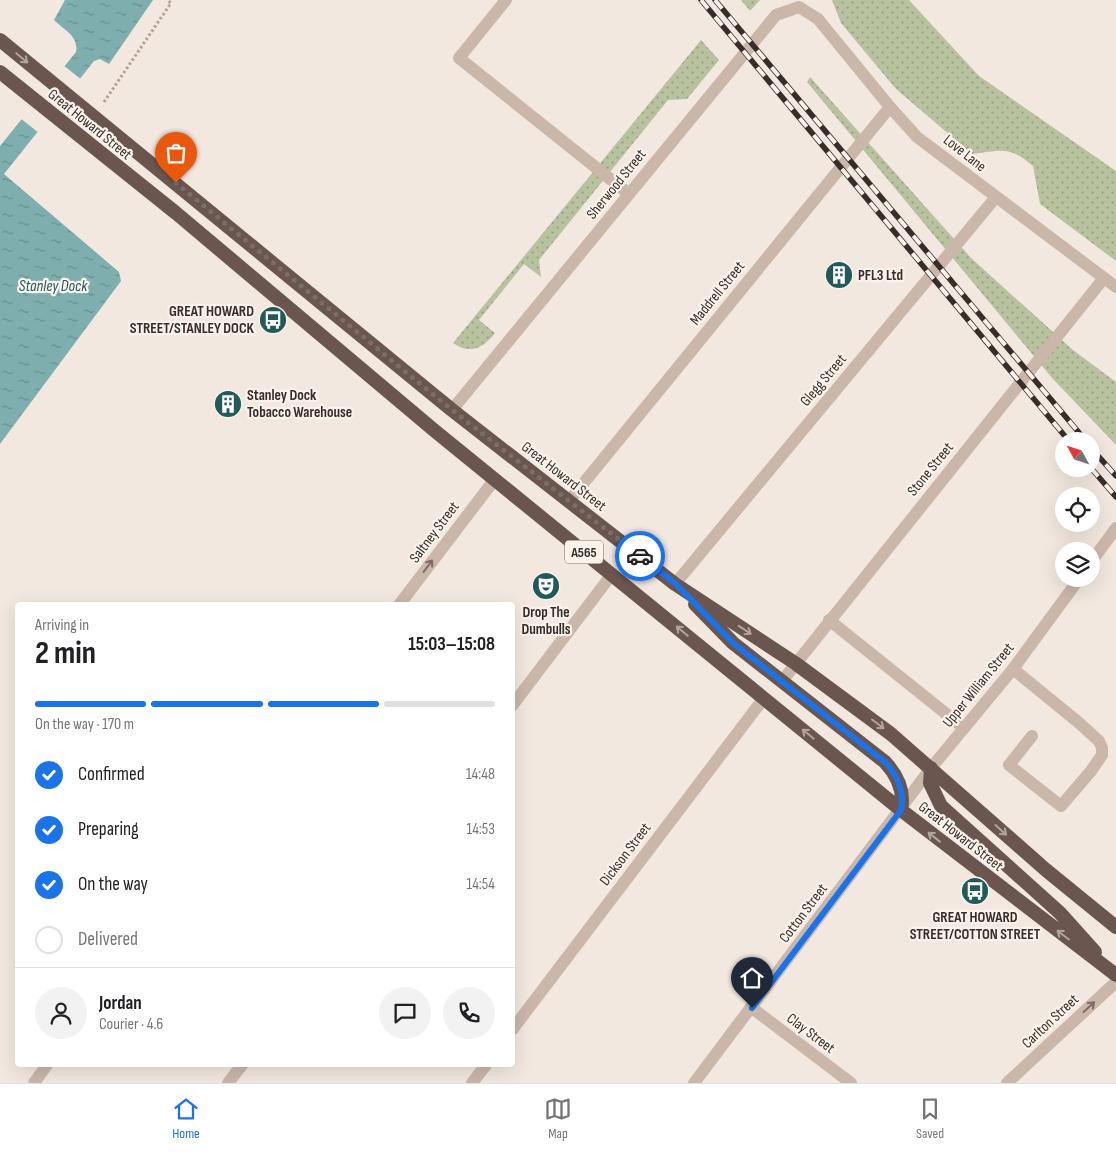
<!DOCTYPE html>
<meta charset="utf-8">
<style>
body{margin:0;font-family:"Sofia Sans Condensed",sans-serif;background:#f2f2f2;color:#202124;height:100vh;display:flex;flex-direction:column;font-size:19px;white-space:nowrap}
*{box-sizing:border-box;margin:0}
p{font-size:16px;color:#757577}
.icon{flex:none;width:28px;height:28px;fill:none;stroke:currentColor;stroke-width:2;stroke-linecap:round;stroke-linejoin:round}
.map{position:relative;flex:1;overflow:hidden}
.side{position:absolute;left:15px;top:602px;width:500px;height:465px;display:flex;flex-direction:column;background:#fff;border-radius:5px;box-shadow:0 5px 20px #0002}
.side>*{flex:none}
.needle{width:32px;rotate:310deg}
.tools{position:absolute;left:1055px;top:432px;display:grid;gap:10px}
.tools a{display:grid;place-items:center;width:45px;height:45px;border-radius:50%;background:#fff;box-shadow:0 5px 20px #0002;font-size:25px}
.pin{position:absolute;display:grid;place-items:center;width:42px;height:42px;color:#fff;margin:-51px -21px;border-radius:50% 50% 50% 0;rotate:-45deg;box-shadow:0 0 5px #0007}
.pin .icon{rotate:45deg}
.courier{position:absolute;display:grid;place-items:center;width:50px;height:50px;margin:-25px;border:4px solid #1a73e8;border-radius:50%;background:#fff;color:#222;box-shadow:0 1px 6px #0007}
.summary em{font-style:normal;font-weight:700}
.summary div{display:flex;flex-direction:column-reverse}
.summary{display:flex;align-items:center;justify-content:space-between;height:85px;padding:0 20px}
h1{font-size:32px;font-weight:700;line-height:38px}
.bar{display:grid;grid-template-columns:repeat(4,1fr);gap:8px 5px;align-content:center;height:60px;padding:0 20px}
.bar i{height:6px;border-radius:4px;background:#e0e0e0}
.bar .on{background:#1a73e8}
.bar p{grid-column:span 4}
.line{display:flex;align-items:center;gap:12px;padding:0 20px;border-top:1px solid #e0e0e0}
.line div{flex:1}
.round{display:grid;place-items:center;flex:none;width:52px;height:52px;border-radius:26px;background:#f2f2f2}
ol{padding:0 20px;list-style:none}
li{display:flex;align-items:center;gap:15px;height:55px}
li p{margin-inline-start:auto}
li .icon{padding:5px;border-radius:50%;background:#1a73e8;color:#fff;stroke-width:4}
li:last-child{color:#757577}
li i{width:28px;height:28px;border:2px solid #e0e0e0;border-radius:50%}
.menu{display:flex;justify-content:space-around;align-items:center;height:70px;border-top:1px solid #e0e0e0;background:#fff;font-size:14px;color:#757577}
.menu a{display:grid;justify-items:center;gap:2px}
.menu .on{color:#1a73e8}
.map>svg:first-child{display:block}
</style>
<div class="map">
<svg width="1116" height="1083" viewBox="0 0 1116 1083">
<defs>
<pattern id="grass-dots" width="8" height="8" patternUnits="userSpaceOnUse" patternTransform="scale(1.25)"><rect width="8" height="8" fill="#b8c29f"/><path d="M2 2h.1M6 6h.1" fill="none" stroke="#979e82" stroke-width="1.8" stroke-linecap="round"/></pattern>
<pattern id="water-ripples" width="26" height="14" patternUnits="userSpaceOnUse" patternTransform="scale(1.25)"><rect width="26" height="14" fill="#7eafae"/><path d="M2 4q2-2 4 0t4 0M15 11q2-2 4 0t4 0" fill="none" stroke="#688f8e"/></pattern>
</defs>
<rect width="100%" height="100%" fill="#f2e8df"/>
<path fill="url(#grass-dots)" d="M 741,0 L 760,0 L 750,11 Z
M 832,0 L 909,0 L 979,76 L 1116,171 L 1116,261 L 1040,204 L 1033,166 C 1009,145 1001,151 972,154 L 896,89 L 841,23 Z
M 701,40 L 719,60 L 687,99 L 668,100 L 539,260 L 541,277 L 524,264 L 479,320 L 495,333 C 484,348 470,355 453,343 Z
M 810,77 L 971,258 L 1073,350 L 1116,382 L 1116,445 L 1052,378 L 807,82 Z"/>
<path fill="url(#water-ripples)" d="M 65,0 L 153,0 L 109,64 L 100,59 L 94,61 L 4,174 L 119,272 L 121,281 L 0,444 L 0,146 L 76,52 C 79,36 64,30 54,20 Z"/>
<path fill="#f2e8df" d="M 63,65 L 82,80 L 39,133 L 20,118 Z"/>
<g fill="none" stroke-linecap="round" stroke-linejoin="round">
<path stroke="#b7a195" stroke-width="3" stroke-dasharray="2.5 2.5" stroke-linecap="butt" d="M 104,102 L 171,3 L 167,0"/>
<path stroke="#cbb7aa" stroke-width="12" d="M 506,0 L 459,58 L 629,194
M 829,620 L 964,728
M 1013,669 L 1078,722 L 1099,741 L 1102,748 L 1102,755 L 1091,771 L 1061,806 L 1009,765 L 1032,736"/>
<path stroke="#cbb7aa" stroke-width="12" d="M 452,410 L 776,15 L 799,7 L 818,19
M 569,501 L 890,107
M 1091,562 L 1116,528
M 675,584 L 996,197
M 399,605 L 495,479
M 782,681 L 1104,278
M 512,706 L 612,574
M 752,1008 L 851,1083
M 512,1030 L 764,698
M 34,1083 L 47,1065
M 228,1083 L 242,1065
M 472,1083 L 486,1065
M 694,1083 L 931,768 L 1013,669 L 1079,579
M 1007,1083 L 1116,982"/>
<path stroke="#cbb7aa" stroke-width="12" d="M 818,19 L 890,107 L 917,137 L 1116,287"/>
<path stroke="#6a564e" stroke-width="14" d="M 0,40 L 452,410 L 675,584 L 795,663 L 891,734 L 1046,870 L 1116,927
M 0,72 L 176,213 L 435,431 L 901,810 L 1116,975
M 695,604 L 733,643 L 885,762 C 898,776 905,791 901,810
M 931,768 L 930,783 L 941,806 L 1060,913 L 1095,952"/>
<defs>
<path id="rail" d="M 701,0 L 1069,441
M 715,0 L 1086,441
M 1091,448 L 1116,476
M 1091,468 L 1116,497"/>
</defs>
<use href="#rail" stroke="#382d2a" stroke-width="5.5"/>
<use href="#rail" stroke="#faf2eb" stroke-width="4" stroke-dasharray="11" stroke-linecap="butt"/>
</g>
<defs><path id="oneway-shaft" d="M-6 0H5M1.5-3L5.5 0L1.5 3" fill="none" stroke-width="1.6" stroke-linecap="round" stroke-linejoin="round" transform="scale(1.25)"/></defs>
<g stroke="#b2a49c">
<use href="#oneway-shaft" transform="translate(22 58) rotate(40)"/>
<use href="#oneway-shaft" transform="translate(745 630) rotate(33)"/>
<use href="#oneway-shaft" transform="translate(682 631) rotate(-140)"/>
<use href="#oneway-shaft" transform="translate(878 724) rotate(37)"/>
<use href="#oneway-shaft" transform="translate(808 734) rotate(-141)"/>
<use href="#oneway-shaft" transform="translate(1001 830) rotate(42)"/>
<use href="#oneway-shaft" transform="translate(934 837) rotate(-142)"/>
<use href="#oneway-shaft" transform="translate(1063 935) rotate(-143)"/>
</g>
<g stroke="#7a6b64">
<use href="#oneway-shaft" transform="translate(428 566) rotate(-53)"/>
<use href="#oneway-shaft" transform="translate(1089 1007) rotate(-43)"/>
</g>
<g fill="none" stroke-linecap="round" stroke-linejoin="round">
<path stroke="#796e69" stroke-width="5" stroke-dasharray="0 9" d="M 176,183 L 452,410 L 640,556"/>
<path stroke="#1a73e8" stroke-width="6" d="M 640,556 L 676,584 L 733,643 L 885,762 C 898,776 905,791 901,810 L 752,1008"/>
</g>
<defs>
<symbol id="building-disc" viewBox="-11 -11 22 22"><circle r="9.5" fill="#205a5a" stroke="#faf2eb"/><path d="M-4-6H4V6H1V3H-1V6H-4ZM-2.5-4.3h1.7v1.8h-1.7ZM.8-4.3h1.7v1.8H.8ZM-2.5-1h1.7V.8h-1.7ZM.8-1h1.7V.8H.8Z" fill="#fff"/></symbol>
<symbol id="bus-disc" viewBox="-11 -11 22 22"><circle r="9.5" fill="#205a5a" stroke="#faf2eb"/><path d="M-5-6H5V4H4V6H2V4H-2V6H-4V4H-5ZM-3.5-4V0h7V-4ZM-3.5 1.2v1.5H-2V1.2ZM2 1.2v1.5H3.5V1.2Z" fill="#fff"/></symbol>
<symbol id="theatre-disc" viewBox="-11 -11 22 22"><circle r="9.5" fill="#205a5a" stroke="#faf2eb"/><path d="M-5-5.5Q0-4 5-5.5V0Q5 5 0 6Q-5 5-5 0ZM-3.3-2.5H-1v1.5H-3.3ZM1-2.5H3.3v1.5H1ZM-2.8 1Q0 5.5 2.8 1Z" fill="#fff"/></symbol>
</defs>
<g fill-rule="evenodd">
<use href="#building-disc" x="823" y="259" width="32" height="32"/>
<use href="#bus-disc" x="257" y="304" width="32" height="32"/>
<use href="#building-disc" x="212" y="388" width="32" height="32"/>
<use href="#theatre-disc" x="530" y="570" width="32" height="32"/>
<use href="#bus-disc" x="959" y="875" width="32" height="32"/>
</g>
<g text-anchor="middle" stroke-width="4.5" stroke-linejoin="round" paint-order="stroke">
<rect fill="#faf2eb" stroke="#726864" stroke-width="1" x="565" y="540.5" width="38" height="23" rx="4"/>
<g font-size="14" font-weight="bold" fill="#382d2a">
<text x="584" y="557">A565</text>
</g>
<g font-size="15" fill="#382d2a" stroke="#faf2eb">
<text transform="translate(90 124) rotate(39)" y="5">Great Howard Street</text>
<text transform="translate(965 153) rotate(38)" y="5">Love Lane</text>
<text transform="translate(616 184) rotate(-51)" y="5">Sherwood Street</text>
<text transform="translate(717 293) rotate(-51)" y="5">Maddrell Street</text>
<text transform="translate(823 380) rotate(-50)" y="5">Glegg Street</text>
<text transform="translate(930 469) rotate(-51)" y="5">Stone Street</text>
<text transform="translate(564 476) rotate(38)" y="5">Great Howard Street</text>
<text transform="translate(434 532) rotate(-53)" y="5">Saltney Street</text>
<text transform="translate(978 685) rotate(-51)" y="5">Upper William Street</text>
<text transform="translate(961 836) rotate(38)" y="5">Great Howard Street</text>
<text transform="translate(625 854) rotate(-53)" y="5">Dickson Street</text>
<text transform="translate(803 913) rotate(-53)" y="5">Cotton Street</text>
<text transform="translate(1050 1021) rotate(-43)" y="5">Carlton Street</text>
<text transform="translate(811 1033) rotate(37)" y="5">Clay Street</text>
</g>
<g font-size="15" font-weight="bold" fill="#382d2a" stroke="#faf2eb" text-anchor="start">
<text x="858" y="280">PFL3 Ltd</text>
<text x="254" y="316" text-anchor="end">GREAT HOWARD<tspan x="254" dy="17">STREET/STANLEY DOCK</tspan></text>
<text x="247" y="400">Stanley Dock<tspan x="247" dy="17">Tobacco Warehouse</tspan></text>
<text x="546" y="617" text-anchor="middle">Drop The<tspan x="546" dy="17">Dumbulls</tspan></text>
<text x="975" y="922" text-anchor="middle">GREAT HOWARD<tspan x="975" dy="17">STREET/COTTON STREET</tspan></text>
</g>
<g font-size="16" font-style="italic" fill="#205a5a" stroke="#faf2eb">
<text x="53" y="291">Stanley Dock</text>
</g>
</g>
</svg>
<div class="tools">
<a><svg class="needle" viewBox="-14 -14 28 28"><path d="M0-13l5 13h-10z" fill="#e53935"/><path d="M0 13l5-13h-10z" fill="#757577"/></svg></a>
<a><svg class="icon" aria-label="locate" viewBox="0 0 24 24"><circle cx="12" cy="12" r="6"/><path d="M12 2v4M12 18v4M2 12h4M18 12h4"/></svg></a>
<a><svg class="icon" aria-label="layers" viewBox="0 0 24 24"><path d="M12 4l9 5-9 5-9-5zM3 14l9 5 9-5"/></svg></a>
</div>
<div class="pin" style="left:176px;top:183px;background:#ea580c"><svg class="icon" aria-label="bag" viewBox="0 0 24 24"><path d="M5 8h14l-1 12H6zM9 8a3 3 0 0 1 6 0"/></svg></div>
<div class="pin" style="left:752px;top:1008px;background:#1f2937"><svg class="icon" aria-label="home" viewBox="0 0 24 24"><path d="M3 11l9-7 9 7M6 9v11h12V9"/></svg></div>
<div class="courier" style="left:640px;top:556px"><svg class="icon" aria-label="car" viewBox="0 0 24 24"><path d="M5 17H2v-5l4-1 3-4h7l3 4 3 1v5h-3M9 17h6M6 11h13"/><circle cx="7" cy="17" r="2"/><circle cx="17" cy="17" r="2"/></svg></div>
<section class="side">
<div class="summary"><div><h1>2 min</h1><p>Arriving in</p></div><em>15:03–15:08</em></div>
<div class="bar"><i class="on"></i><i class="on"></i><i class="on"></i><i></i><p>On the way · 170 m</p></div>
<ol>
<li><svg class="icon" aria-label="check" viewBox="0 0 24 24"><path d="M5 12l5 5 9-10"/></svg>Confirmed<p>14:48</p></li>
<li><svg class="icon" aria-label="check" viewBox="0 0 24 24"><path d="M5 12l5 5 9-10"/></svg>Preparing<p>14:53</p></li>
<li><svg class="icon" aria-label="check" viewBox="0 0 24 24"><path d="M5 12l5 5 9-10"/></svg>On the way<p>14:54</p></li>
<li><i></i>Delivered</li>
</ol>
<div class="line" style="height:90px"><a class="round"><svg class="icon" aria-label="person" viewBox="0 0 24 24"><circle cx="12" cy="8" r="4"/><path d="M4 21q1-7 8-7t8 7"/></svg></a><div><b>Jordan</b><p>Courier · 4.6</p></div><a class="round"><svg class="icon" aria-label="chat" viewBox="0 0 24 24"><path d="M4 5h16v11H9l-5 4z"/></svg></a><a class="round"><svg class="icon" aria-label="phone" viewBox="0 0 24 24"><path d="M5 4h4l2 5-3 2q2 4 5 5l2-3 5 2v4C11 20 4 13 5 4z"/></svg></a></div>
</section>
</div>
<nav class="menu">
<a class="on"><svg class="icon" aria-label="home" viewBox="0 0 24 24"><path d="M3 11l9-7 9 7M6 9v11h12V9"/></svg>Home</a>
<a><svg class="icon" aria-label="map" viewBox="0 0 24 24"><path d="M3 6l6-2 6 2 6-2v14l-6 2-6-2-6 2zM9 4v14M15 6v14"/></svg>Map</a>
<a><svg class="icon" aria-label="saved" viewBox="0 0 24 24"><path d="M7 4h10v16l-5-4-5 4z"/></svg>Saved</a>
</nav>
